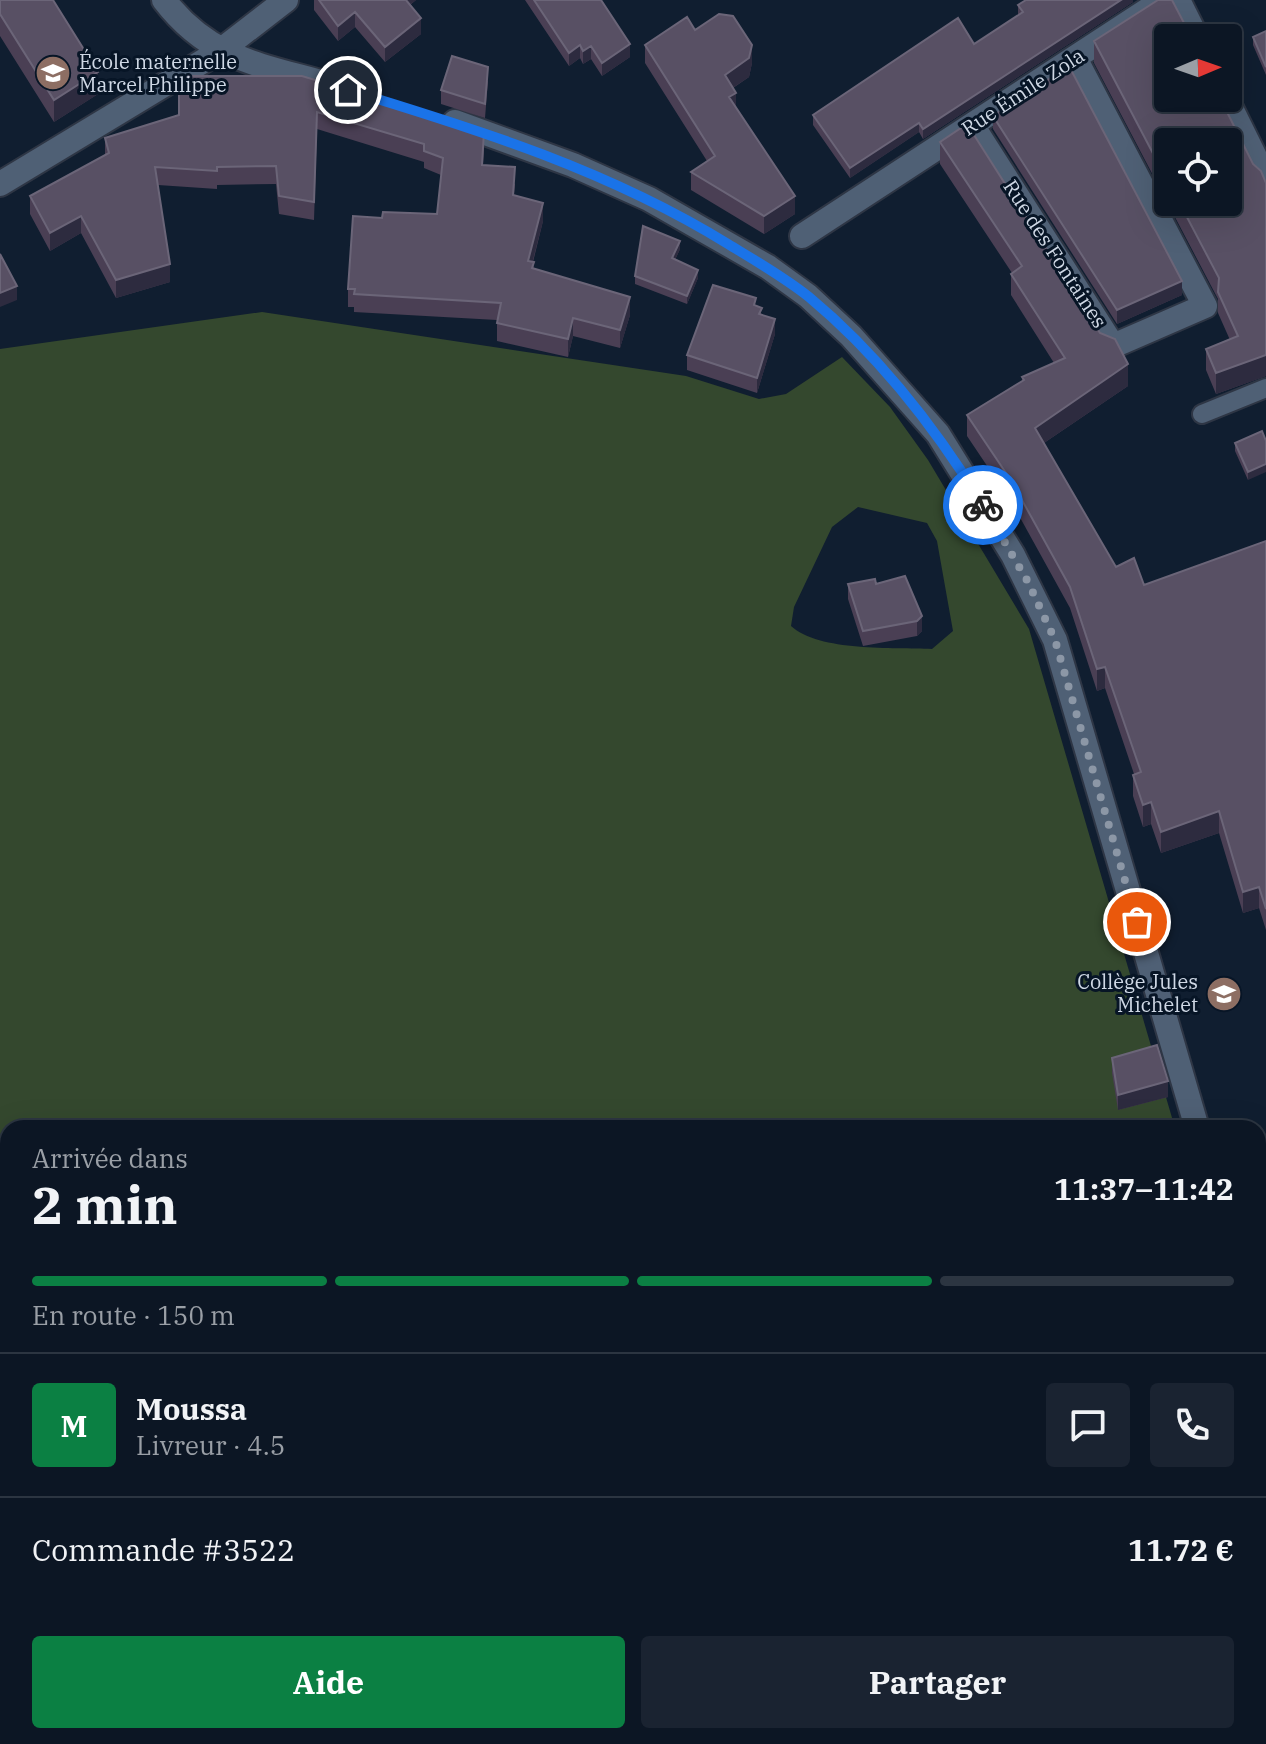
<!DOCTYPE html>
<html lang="fr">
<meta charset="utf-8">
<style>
body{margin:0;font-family:"IBM Plex Serif",serif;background:#1a2331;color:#f1f3f6;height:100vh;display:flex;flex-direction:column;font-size:30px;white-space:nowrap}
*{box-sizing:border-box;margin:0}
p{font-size:26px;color:#9a9fa6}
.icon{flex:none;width:44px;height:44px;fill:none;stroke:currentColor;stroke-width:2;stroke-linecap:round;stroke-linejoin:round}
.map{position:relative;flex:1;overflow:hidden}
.sheet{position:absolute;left:0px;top:1120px;width:1266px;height:624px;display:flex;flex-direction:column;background:#0c1624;border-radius:24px 24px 0 0;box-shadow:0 8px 32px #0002,0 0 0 2px #2c3541}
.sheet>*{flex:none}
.needle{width:52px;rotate:88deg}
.tools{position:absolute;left:1154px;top:24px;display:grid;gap:16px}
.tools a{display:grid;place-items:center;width:88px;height:88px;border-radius:8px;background:#0c1624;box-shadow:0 8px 32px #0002,0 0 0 2px #2c3541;font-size:40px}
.pin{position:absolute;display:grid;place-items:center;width:68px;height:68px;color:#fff;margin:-34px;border:4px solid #fff;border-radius:50%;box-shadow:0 2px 8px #0007}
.courier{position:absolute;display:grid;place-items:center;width:80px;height:80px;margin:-40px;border:6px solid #1a73e8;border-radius:50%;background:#fff;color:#222;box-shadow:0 2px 10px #0007}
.head em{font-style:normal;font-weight:700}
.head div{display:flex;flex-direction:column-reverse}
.head{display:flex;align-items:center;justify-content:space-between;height:136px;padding:0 32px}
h1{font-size:52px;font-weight:700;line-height:60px}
.bar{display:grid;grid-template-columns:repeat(4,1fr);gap:12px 8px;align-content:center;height:96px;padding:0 32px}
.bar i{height:10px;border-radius:6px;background:#2c3541}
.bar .current{background:#0b8043}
.bar p{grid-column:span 4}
.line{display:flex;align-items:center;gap:20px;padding:0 32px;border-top:2px solid #2c3541}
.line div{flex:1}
.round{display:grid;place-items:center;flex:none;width:84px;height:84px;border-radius:8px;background:#1a2331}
.cta{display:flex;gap:16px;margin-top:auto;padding:16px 32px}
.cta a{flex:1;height:92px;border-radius:8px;background:#0b8043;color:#fff;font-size:32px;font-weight:700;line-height:92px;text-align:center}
.cta a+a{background:#1a2331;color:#f1f3f6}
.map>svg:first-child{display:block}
</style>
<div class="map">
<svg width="1266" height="1744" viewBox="0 0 1266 1744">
<rect width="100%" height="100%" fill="#101e30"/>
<path fill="#34482e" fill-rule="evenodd" d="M 262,312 L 686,376 L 759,399 L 786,394 L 842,357 L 890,407 L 928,460 L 1029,629 L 1175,1128 L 8,1128 L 8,1556 L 0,1554 L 0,349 ZM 858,507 L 927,523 L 937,541 L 953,631 L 932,649 C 894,647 819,652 791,626 L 794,607 L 832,527 Z
M 1258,1436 L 1266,1467 L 1266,1744 L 325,1744 L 318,1736 L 1258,1736 Z"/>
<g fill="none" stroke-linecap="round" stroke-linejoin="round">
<defs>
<path id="lane" d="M 1202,414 L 1266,388"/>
<path id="street" d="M 1178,0 L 1197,38
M 1226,98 L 1266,179
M 972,125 L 1113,346 L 1205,306 L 1075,58
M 0,184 L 220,51
M 802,236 L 1163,0"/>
<path id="secondary" d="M 164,0 C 210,60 262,65 331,85
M 220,51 L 286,0
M 455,122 L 573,165 L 649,199 L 768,267 L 808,296 L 851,336 L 938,434 L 1013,555 L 1055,640 L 1197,1128
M 1258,1340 L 1266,1370"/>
</defs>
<use href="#lane" stroke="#2e3645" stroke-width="22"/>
<use href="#street" stroke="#2e3645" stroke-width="28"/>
<use href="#secondary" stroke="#2e3645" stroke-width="28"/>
<use href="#lane" stroke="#4f6075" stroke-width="18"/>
<use href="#street" stroke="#4f6075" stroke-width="24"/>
<use href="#secondary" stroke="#4f6075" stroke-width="24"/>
</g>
<path fill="#4a3f54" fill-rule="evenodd" d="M 0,0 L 98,94 L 54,122 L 0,36 Z
M 314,0 L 416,0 L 410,5 L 421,34 L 385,62 L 355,27 L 338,41 L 314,10 Z
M 525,0 L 601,0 L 630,57 L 602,76 L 591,59 L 583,64 L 580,58 L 569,66 Z
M 1133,0 L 1133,2 L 923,139 L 919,132 L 850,178 L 813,125 L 813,115 L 974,44 L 1018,15 L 1018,5 Z
M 695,30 L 752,63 L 749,77 L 733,88 L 736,108 L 795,214 L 764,234 L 691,190 L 691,172 L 707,161 L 645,63 L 645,45 Z
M 1266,31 L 1266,75 L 1253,45 L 1253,37 Z
M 1168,38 L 1266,183 L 1266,376 L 1216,394 L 1206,370 L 1206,349 L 1230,340 L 1218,313 L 1218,299 L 1094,63 L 1094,41 ZM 1168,142 L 1228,202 L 1168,202 Z
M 488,81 L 485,118 L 441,104 L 441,90 Z
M 179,82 L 484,148 L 483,165 L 515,184 L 514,195 L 543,221 L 533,262 L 534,269 L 630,315 L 620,348 L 573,336 L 568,357 L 497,341 L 497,320 L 354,312 L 354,307 L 348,307 L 348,289 L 382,218 L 437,214 L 441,175 L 424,168 L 424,162 L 317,129 L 314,220 L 279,214 L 276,184 L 217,185 L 217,189 L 158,185 L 170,282 L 116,298 L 81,233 L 50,251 L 30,214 L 30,196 L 105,155 L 105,138 L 179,115 Z
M 993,116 L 1182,295 L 1117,324 L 993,129 Z
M 940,142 L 1128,386 L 1044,443 L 1116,567 L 1144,585 L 1266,541 L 1266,930 L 1259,908 L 1243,913 L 1219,833 L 1161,853 L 1151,824 L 1143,827 L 1133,796 L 1133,775 L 1134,774 L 1105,688 L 1097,691 L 1070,608 L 1012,503 L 967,436 L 967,415 L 1022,381 L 1022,377 L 1054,363 L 1011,295 L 1011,274 L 1012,273 L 940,164 Z
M 680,249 L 675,260 L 698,278 L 687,304 L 635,284 L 635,276 Z
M 756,306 L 775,334 L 757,393 L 687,370 L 687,355 Z
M 1262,431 L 1248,480 L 1235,451 L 1235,443 Z
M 905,576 L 922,631 L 917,636 L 863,646 L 848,599 L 848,584 L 876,584 Z
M 1112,1058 L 1168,1097 L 1118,1110 L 1112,1073 Z"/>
<path fill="#2d2b3f" d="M 402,0 L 416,0 L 402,11 Z
M 1121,0 L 1133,0 L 1133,2 L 923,139 L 923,129 Z
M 355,12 L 355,27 L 338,41 L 338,26 Z
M 421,18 L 421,34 L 385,62 L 385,47 Z
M 630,44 L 630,57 L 602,76 L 602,63 Z
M 580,45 L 580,58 L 569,66 L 569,53 Z
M 752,45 L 752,63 L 749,77 L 725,93 L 725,75 Z
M 591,46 L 591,59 L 583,64 L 583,51 Z
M 98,72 L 98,94 L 54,122 L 54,100 Z
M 736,93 L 736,111 L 729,97 Z
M 919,123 L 919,132 L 850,178 L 850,168 Z
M 795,196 L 795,214 L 764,234 L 764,216 Z
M 543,203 L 543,221 L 528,279 L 528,261 Z
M 81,216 L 81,233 L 50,251 L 50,233 Z
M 680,241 L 680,249 L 672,266 L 672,258 Z
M 170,264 L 170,282 L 116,298 L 116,280 Z
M 698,270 L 698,278 L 687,304 L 687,296 Z
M 1182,281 L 1182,295 L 1117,324 L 1117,310 Z
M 17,286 L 17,300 L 0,307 L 0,293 Z
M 630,297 L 630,315 L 620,348 L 620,330 Z
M 573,318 L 573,336 L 568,357 L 568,339 Z
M 775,319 L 775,334 L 757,393 L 757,378 Z
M 1266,355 L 1266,376 L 1216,394 L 1216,373 Z
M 1128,364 L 1128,386 L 1035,449 L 1035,428 Z
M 1266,464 L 1266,472 L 1248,480 L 1248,472 Z
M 922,616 L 922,631 L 917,636 L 917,621 Z
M 1105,667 L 1105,688 L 1097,691 L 1097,669 Z
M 1151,802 L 1151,824 L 1143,827 L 1143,805 Z
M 1219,811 L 1219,833 L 1161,853 L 1161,832 Z
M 1259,887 L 1259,908 L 1243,913 L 1243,892 Z
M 1168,1081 L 1168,1097 L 1118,1110 L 1118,1095 Z"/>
<path fill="#585064" stroke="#6b6578" stroke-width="2" d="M 0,0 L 53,0 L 98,72 L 54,100 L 0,14 Z
M 319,0 L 406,0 L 421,18 L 385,47 L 355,12 L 338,26 Z
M 534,0 L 601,0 L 630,44 L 602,63 L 591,46 L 583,51 L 580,45 L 569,53 Z
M 1026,0 L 1121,0 L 923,129 L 919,123 L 850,168 L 813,115 L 958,18 L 974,44 L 1023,12 L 1018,5 Z
M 1158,0 L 1172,0 L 1184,23 L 1195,38 L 1168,38 L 1168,98 L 1220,98 L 1253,164 L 1261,171 L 1266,183 L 1266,355 L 1216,373 L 1206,349 L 1238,336 L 1218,292 L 1219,278 L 1179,202 L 1228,202 L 1228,142 L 1168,142 L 1168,182 L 1094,41 Z
M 719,14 L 733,16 L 752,45 L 749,58 L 725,75 L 736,93 L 729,97 L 795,196 L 764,216 L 691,172 L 715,156 L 645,45 L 687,17 L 695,30 Z
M 1266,31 L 1266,67 L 1253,37 Z
M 452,56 L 488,67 L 485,104 L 441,90 Z
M 1069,66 L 1182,281 L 1117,310 L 993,116 Z
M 189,76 L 302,76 L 484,131 L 482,165 L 515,167 L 513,195 L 543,203 L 528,261 L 534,262 L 532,268 L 630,297 L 620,330 L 573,318 L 568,339 L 497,323 L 501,303 L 354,294 L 355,289 L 348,289 L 353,216 L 382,218 L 383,212 L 437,214 L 443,158 L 424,151 L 424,144 L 317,112 L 314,202 L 279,196 L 276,166 L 217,167 L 217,171 L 155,167 L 170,264 L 116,280 L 81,216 L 50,233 L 30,196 L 109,153 L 105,138 L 179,115 L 179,82 Z
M 967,124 L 1100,333 L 1115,339 L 1128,364 L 1035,428 L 1116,567 L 1134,558 L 1144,585 L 1266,541 L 1266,909 L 1259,887 L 1243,892 L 1219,811 L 1161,832 L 1151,802 L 1143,805 L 1133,775 L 1141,772 L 1105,667 L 1097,669 L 1070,587 L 1012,482 L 967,415 L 1024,380 L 1022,377 L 1065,358 L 1011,274 L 1022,266 L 940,142 Z
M 643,226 L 680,241 L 672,258 L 698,270 L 687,296 L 635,276 Z
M 0,254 L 17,286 L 0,293 Z
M 713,285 L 756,298 L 754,305 L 762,308 L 759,314 L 775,319 L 757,378 L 687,355 Z
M 1262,431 L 1266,441 L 1266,464 L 1248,472 L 1235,443 Z
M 905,576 L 922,616 L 917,621 L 863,631 L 848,584 L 875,579 L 876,584 Z
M 1157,1045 L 1168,1081 L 1118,1095 L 1112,1058 Z"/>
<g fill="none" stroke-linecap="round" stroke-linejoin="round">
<path stroke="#8c97a6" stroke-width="8" stroke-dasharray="0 14.4" d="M 983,505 L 1028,582 L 1055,640 L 1137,922"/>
<path stroke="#1a73e8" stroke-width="10" d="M 348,90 C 480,130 610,171 728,244 C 756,261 784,277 809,297 C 880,356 935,427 983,505"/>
</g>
<defs>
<symbol id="school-disc" viewBox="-11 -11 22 22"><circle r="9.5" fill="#8d6e63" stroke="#071526"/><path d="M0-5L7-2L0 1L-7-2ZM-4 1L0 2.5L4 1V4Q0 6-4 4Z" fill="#fff"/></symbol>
</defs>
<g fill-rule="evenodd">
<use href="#school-disc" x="33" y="53" width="40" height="40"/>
<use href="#school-disc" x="1204" y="974" width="40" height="40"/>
</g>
<g text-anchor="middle" stroke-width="6" stroke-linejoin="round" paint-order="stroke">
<g font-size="20" fill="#cfd8e5" stroke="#071526" text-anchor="start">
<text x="79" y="69">École maternelle<tspan x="79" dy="23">Marcel Philippe</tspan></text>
<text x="1198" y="989" text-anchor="end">Collège Jules<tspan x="1198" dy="23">Michelet</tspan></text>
</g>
<g font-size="20" fill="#cfd8e5" stroke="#071526">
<text transform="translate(1023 92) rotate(-33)" y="7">Rue Émile Zola</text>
<text transform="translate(1055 254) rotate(57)" y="7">Rue des Fontaines</text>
</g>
</g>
</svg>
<div class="tools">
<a><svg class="needle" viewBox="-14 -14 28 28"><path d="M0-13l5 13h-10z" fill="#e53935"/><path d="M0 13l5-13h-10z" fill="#9a9fa6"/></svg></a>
<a><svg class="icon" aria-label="locate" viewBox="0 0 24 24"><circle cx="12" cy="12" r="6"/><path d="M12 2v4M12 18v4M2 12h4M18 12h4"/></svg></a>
</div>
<div class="pin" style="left:1137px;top:922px;background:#ea580c"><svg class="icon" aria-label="bag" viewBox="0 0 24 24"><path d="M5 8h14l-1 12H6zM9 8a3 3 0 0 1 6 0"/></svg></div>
<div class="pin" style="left:348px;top:90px;background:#1f2937"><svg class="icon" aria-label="home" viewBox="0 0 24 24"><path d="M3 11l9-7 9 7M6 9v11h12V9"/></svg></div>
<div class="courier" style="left:983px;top:505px"><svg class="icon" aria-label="bike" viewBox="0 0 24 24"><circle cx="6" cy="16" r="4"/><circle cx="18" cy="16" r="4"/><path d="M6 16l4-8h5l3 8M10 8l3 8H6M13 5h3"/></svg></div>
<section class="sheet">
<div class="head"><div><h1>2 min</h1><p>Arrivée dans</p></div><em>11:37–11:42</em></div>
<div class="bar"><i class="current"></i><i class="current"></i><i class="current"></i><i></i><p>En route · 150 m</p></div>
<div class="line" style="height:144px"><b class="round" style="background:#0b8043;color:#fff">M</b><div><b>Moussa</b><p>Livreur · 4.5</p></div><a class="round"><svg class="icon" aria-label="chat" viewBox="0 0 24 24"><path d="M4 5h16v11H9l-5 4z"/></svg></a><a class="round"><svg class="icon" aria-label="phone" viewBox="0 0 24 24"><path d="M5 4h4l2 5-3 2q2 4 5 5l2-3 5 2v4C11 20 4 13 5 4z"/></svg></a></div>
<div class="line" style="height:104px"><div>Commande #3522</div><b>11.72 €</b></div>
<div class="cta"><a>Aide</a><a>Partager</a></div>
</section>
</div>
